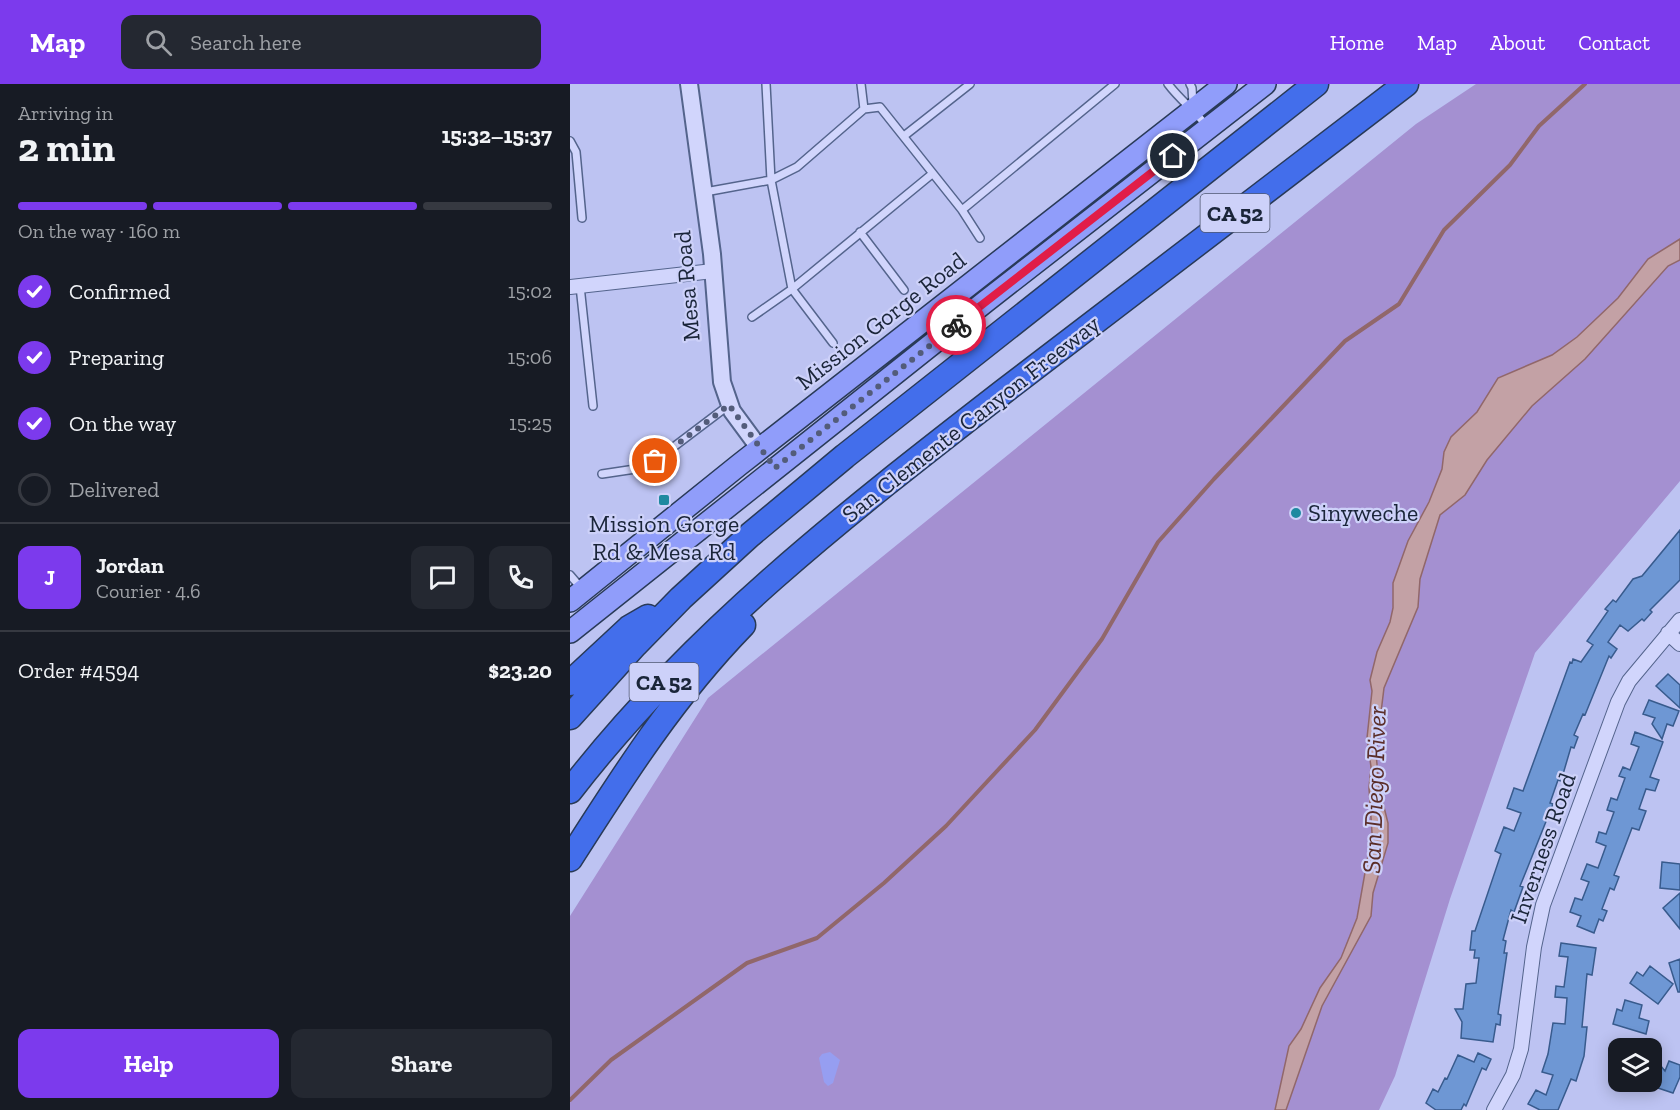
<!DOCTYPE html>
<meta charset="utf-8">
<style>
body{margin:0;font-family:"Zilla Slab",serif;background:#242831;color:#f1f3f6;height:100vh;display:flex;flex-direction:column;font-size:22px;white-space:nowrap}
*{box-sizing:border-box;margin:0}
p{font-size:20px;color:#9ea1a6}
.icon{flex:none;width:33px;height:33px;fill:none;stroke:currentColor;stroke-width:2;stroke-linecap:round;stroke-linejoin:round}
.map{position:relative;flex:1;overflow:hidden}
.side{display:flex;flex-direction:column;background:#171b24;width:570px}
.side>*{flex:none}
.tools{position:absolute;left:1038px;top:954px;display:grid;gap:12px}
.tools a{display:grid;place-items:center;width:54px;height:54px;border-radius:12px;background:#171b24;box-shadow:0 3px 15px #0003;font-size:30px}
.pin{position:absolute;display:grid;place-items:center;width:51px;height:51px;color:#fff;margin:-26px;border:3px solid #fff;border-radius:50%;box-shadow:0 2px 6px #0007}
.courier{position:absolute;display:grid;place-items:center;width:60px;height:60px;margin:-30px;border:4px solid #e11d48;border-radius:50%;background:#fff;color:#222;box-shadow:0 2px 8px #0007}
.overview em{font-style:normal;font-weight:700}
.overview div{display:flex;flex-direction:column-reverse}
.overview{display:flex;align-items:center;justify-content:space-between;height:102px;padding:0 18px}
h1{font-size:39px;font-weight:700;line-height:45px}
.bar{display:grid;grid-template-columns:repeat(4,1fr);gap:9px 6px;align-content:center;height:72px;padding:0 18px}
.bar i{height:8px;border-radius:4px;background:#363941}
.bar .current{background:#7c3aed}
.bar p{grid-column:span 4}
.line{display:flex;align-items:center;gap:15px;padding:0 18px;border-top:2px solid #363941}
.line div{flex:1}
.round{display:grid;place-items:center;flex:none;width:63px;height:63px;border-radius:12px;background:#242831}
ol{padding:0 18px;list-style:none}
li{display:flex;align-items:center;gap:18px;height:66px}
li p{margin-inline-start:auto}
li .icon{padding:6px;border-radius:50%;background:#7c3aed;color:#fff;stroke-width:4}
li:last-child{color:#9ea1a6}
li i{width:33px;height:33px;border:3px solid #363941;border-radius:50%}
.cta{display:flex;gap:12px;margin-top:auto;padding:12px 18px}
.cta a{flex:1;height:69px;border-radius:12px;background:#7c3aed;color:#fff;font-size:24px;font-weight:700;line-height:69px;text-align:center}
.cta a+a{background:#242831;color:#f1f3f6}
header{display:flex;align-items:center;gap:36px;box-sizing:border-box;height:84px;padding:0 30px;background:#7c3aed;color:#fff}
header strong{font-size:28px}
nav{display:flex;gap:33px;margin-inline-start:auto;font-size:21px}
.search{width:420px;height:54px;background:#242831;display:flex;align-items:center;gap:15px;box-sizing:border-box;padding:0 21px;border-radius:12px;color:#9ea1a6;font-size:22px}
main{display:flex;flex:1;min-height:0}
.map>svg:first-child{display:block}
</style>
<header>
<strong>Map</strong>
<div class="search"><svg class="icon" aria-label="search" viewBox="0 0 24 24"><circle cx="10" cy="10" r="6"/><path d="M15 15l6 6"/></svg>Search here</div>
<nav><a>Home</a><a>Map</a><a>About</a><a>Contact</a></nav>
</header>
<main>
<section class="side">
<div class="overview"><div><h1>2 min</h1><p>Arriving in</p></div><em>15:32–15:37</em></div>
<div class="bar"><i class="current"></i><i class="current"></i><i class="current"></i><i></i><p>On the way · 160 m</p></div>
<ol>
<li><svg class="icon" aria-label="check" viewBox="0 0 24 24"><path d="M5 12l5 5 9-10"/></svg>Confirmed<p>15:02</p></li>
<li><svg class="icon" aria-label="check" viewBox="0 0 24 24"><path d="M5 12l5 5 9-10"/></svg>Preparing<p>15:06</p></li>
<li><svg class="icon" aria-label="check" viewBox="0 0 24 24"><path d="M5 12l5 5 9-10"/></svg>On the way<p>15:25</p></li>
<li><i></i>Delivered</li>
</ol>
<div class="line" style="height:108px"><b class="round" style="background:#7c3aed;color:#fff">J</b><div><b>Jordan</b><p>Courier · 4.6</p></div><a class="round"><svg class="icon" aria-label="chat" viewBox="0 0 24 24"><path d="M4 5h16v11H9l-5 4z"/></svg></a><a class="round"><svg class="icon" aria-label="phone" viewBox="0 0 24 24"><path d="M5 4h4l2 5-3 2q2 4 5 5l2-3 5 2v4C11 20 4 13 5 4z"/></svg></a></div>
<div class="line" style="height:78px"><div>Order #4594</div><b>$23.20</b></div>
<div class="cta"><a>Help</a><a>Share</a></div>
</section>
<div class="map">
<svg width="1110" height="1026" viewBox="0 0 1110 1026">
<rect width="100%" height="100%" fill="#bdc3f2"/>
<path fill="#a490d1" d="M 906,0 L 1110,0 L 1110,397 L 965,569 L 880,815 L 825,992 L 809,1026 L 0,1026 L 0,832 L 138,614 L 846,40 Z"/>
<path fill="#969ef1" d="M 260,968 L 270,976 L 263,999 L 258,1002 L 254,998 L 249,974 L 252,970 Z"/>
<path fill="#c3a1a5" stroke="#91676a" stroke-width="1.5" d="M 1110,155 L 1110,176 L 1098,182 L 1015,275 L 962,322 L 917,376 L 895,411 L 870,431 L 850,495 L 848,523 L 814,604 L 806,669 L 809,703 L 818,739 L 818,759 L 803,809 L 801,832 L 752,922 L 716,1026 L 705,1026 L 719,962 L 731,945 L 750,904 L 771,874 L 787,834 L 802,749 L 799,704 L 801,683 L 797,654 L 802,607 L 800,596 L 807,568 L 820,538 L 823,524 L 823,499 L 838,457 L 859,418 L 872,385 L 874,368 L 881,353 L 907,328 L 928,294 L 982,271 L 1007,253 L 1048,214 L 1078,175 Z"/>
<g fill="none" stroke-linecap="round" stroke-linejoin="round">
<path stroke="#91676a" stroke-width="4" d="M 0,1016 L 41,976 L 177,879 L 247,854 L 314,799 L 376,742 L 465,646 L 532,555 L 588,458 L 644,395 L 775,257 L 829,220 L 874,146 L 940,81 L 969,42 L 1015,0"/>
</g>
<path fill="#6e97d4" stroke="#385b8d" stroke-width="1.5" d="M 1110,446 L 1110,496 L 1080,526 L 1082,528 L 1074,537 L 1072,535 L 1058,547 L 1050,541 L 1038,558 L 1047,565 L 1041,574 L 1039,572 L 1015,631 L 1013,630 L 1004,651 L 1008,653 L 1004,664 L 1001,663 L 991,697 L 988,696 L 980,719 L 983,720 L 957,785 L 950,802 L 953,803 L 944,828 L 941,826 L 933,856 L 936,857 L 934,869 L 937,869 L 928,930 L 931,931 L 930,941 L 926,940 L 923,958 L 891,954 L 892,938 L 885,925 L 893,925 L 896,900 L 906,899 L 909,874 L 904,874 L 905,866 L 900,866 L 902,847 L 905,847 L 931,770 L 925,767 L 934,743 L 944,747 L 951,729 L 937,724 L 944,704 L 953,707 L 1000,578 L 1002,579 L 1003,575 L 1011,578 L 1023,561 L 1017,557 L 1038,527 L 1035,525 L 1043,516 L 1046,518 L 1063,495 L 1072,492 Z
M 1098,590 L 1110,601 L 1110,624 L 1086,602 Z
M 1079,616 L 1109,627 L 1103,642 L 1097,640 L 1092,655 L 1082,640 L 1085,634 L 1073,630 Z
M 1065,648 L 1093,658 L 1080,693 L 1089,696 L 1085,707 L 1076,705 L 1069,725 L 1076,727 L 1069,746 L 1062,744 L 1044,791 L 1049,793 L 1044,806 L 1040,804 L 1032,825 L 1037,827 L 1033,837 L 1029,835 L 1024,849 L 1007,842 L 1011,832 L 1000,828 L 1005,814 L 1012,816 L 1019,798 L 1011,795 L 1017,780 L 1028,784 L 1036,762 L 1026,758 L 1029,748 L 1036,750 L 1044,728 L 1037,726 L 1041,714 L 1047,716 L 1055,694 L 1049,692 L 1053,683 L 1060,686 L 1069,663 L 1061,660 Z
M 1092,778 L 1110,780 L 1110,806 L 1090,804 Z
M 1110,809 L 1110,845 L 1093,824 Z
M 991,859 L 1026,864 L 1022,891 L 1017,890 L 1012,943 L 1017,943 L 1014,972 L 1006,997 L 1001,995 L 988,1026 L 970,1026 L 958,1020 L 966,1006 L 976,1011 L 983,991 L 972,988 L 978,970 L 983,939 L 995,940 L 997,914 L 985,913 L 986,902 L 994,903 L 998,873 L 989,872 Z
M 1110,875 L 1110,908 L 1108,908 L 1099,879 Z
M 1080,882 L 1103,900 L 1088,920 L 1060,899 L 1067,888 L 1073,892 Z
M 1055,916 L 1072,921 L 1069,934 L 1079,937 L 1076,950 L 1043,940 L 1047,925 L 1052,927 Z
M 908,969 L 921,975 L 916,986 L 912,984 L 896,1022 L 894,1020 L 891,1026 L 866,1026 L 856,1019 L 863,1005 L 868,1008 L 875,994 L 877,995 L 888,971 L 904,978 Z
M 1099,977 L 1110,981 L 1110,993 L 1103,1009 L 1082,1002 L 1090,981 L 1095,987 Z"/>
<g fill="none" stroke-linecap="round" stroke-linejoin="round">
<defs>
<path id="service" d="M 196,0 L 201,96 L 222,205 L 263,259
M 291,0 L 294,25
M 598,0 C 610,16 624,26 636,41
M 620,0 L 622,4 L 623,20
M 334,52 L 400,0
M 0,57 L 6,68 L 12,134
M 135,108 L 201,96 L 227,83 L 294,25 L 310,23 L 392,126 L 410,154
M 392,126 L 545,0
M 290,148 L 334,206
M 10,202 L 23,322
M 182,233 L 222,205 L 362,90
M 32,390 L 72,384 L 85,377 L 159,321
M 0,491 L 12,505"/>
<path id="minor" d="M 0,203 L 143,187
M 1098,549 L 1110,560
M 924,1026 L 943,991 L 951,965 L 964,863 L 973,821 L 1048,618 L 1059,597 L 1110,536"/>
<path id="tertiary" d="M 119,0 L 142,170 L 152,298 L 162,327 L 190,365"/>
<path id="primary" d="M 0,517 L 169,381 L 656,0
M 0,548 L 415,218 L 695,0"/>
<path id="motorway" d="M 0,599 L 59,544 L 78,533
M 0,633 L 65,561 L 111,514 L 180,451 L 275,372 L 746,0
M 0,707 C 121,550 277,429 433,308 C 567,205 701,102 836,0
M 0,775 C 53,692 103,613 173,541"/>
</defs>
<use href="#service" stroke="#54648c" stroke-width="10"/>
<use href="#minor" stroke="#54648c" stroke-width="16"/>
<use href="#tertiary" stroke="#54648c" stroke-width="20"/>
<use href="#primary" stroke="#293a58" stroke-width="24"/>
<use href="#motorway" stroke="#293a58" stroke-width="27"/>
<use href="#service" stroke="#d1d5fc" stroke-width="7"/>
<use href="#minor" stroke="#d1d5fc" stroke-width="14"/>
<use href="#tertiary" stroke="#d1d5fc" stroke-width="16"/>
<use href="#primary" stroke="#909dfa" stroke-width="21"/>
<use href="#motorway" stroke="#436eeb" stroke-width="24"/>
</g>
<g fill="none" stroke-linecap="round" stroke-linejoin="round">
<path stroke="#535c7a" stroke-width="6" stroke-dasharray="0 10.8" d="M 85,377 L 159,321 L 205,384 L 386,241"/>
<path stroke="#e11d48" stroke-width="8" d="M 386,241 L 603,72"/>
</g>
<g fill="#1e89a0" stroke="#cdd1f9" stroke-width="2">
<rect x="88" y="410" width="12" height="12" rx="3"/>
<circle cx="726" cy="429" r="6"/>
</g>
<g text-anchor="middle" stroke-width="4.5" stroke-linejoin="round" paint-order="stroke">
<g fill="#cdd1f9" stroke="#505973" stroke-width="1.5">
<rect x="630.5" y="110" width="69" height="38" rx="4.5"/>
<rect x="59.5" y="579" width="69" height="38" rx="4.5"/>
</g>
<g font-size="22" font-weight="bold" fill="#1a2539">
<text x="665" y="137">CA 52</text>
<text x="94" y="606">CA 52</text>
</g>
<g font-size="24" fill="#1a2539" stroke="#cdd1f9">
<text transform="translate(117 202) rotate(-95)" y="8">Mesa Road</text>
<text transform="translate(311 237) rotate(-38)" y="8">Mission Gorge Road</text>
<text transform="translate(401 335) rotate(-38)" y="8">San Clemente Canyon Freeway</text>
<text transform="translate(973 764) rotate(-71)" y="8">Inverness Road</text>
</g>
<g font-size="24" fill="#1a2539" stroke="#cdd1f9" text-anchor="start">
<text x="738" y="437">Sinyweche</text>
<text x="94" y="448" text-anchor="middle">Mission Gorge<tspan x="94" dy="28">Rd &amp; Mesa Rd</tspan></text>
</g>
<g font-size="26" font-style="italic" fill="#5b2e28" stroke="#cdd1f9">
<text transform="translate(804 706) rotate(-88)" y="9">San Diego River</text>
</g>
</g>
</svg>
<div class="tools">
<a><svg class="icon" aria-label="layers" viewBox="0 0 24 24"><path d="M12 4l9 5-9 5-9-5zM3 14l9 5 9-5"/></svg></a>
</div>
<div class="pin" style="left:85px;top:377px;background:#ea580c"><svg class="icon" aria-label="bag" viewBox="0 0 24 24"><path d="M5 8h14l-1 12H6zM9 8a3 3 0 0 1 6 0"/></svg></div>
<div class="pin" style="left:603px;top:72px;background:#1f2937"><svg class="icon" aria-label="home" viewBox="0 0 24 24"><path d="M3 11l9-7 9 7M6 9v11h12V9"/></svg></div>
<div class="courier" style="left:386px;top:241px"><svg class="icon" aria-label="bike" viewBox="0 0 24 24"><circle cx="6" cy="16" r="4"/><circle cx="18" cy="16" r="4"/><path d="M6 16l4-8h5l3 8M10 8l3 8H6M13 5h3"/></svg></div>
</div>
</main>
